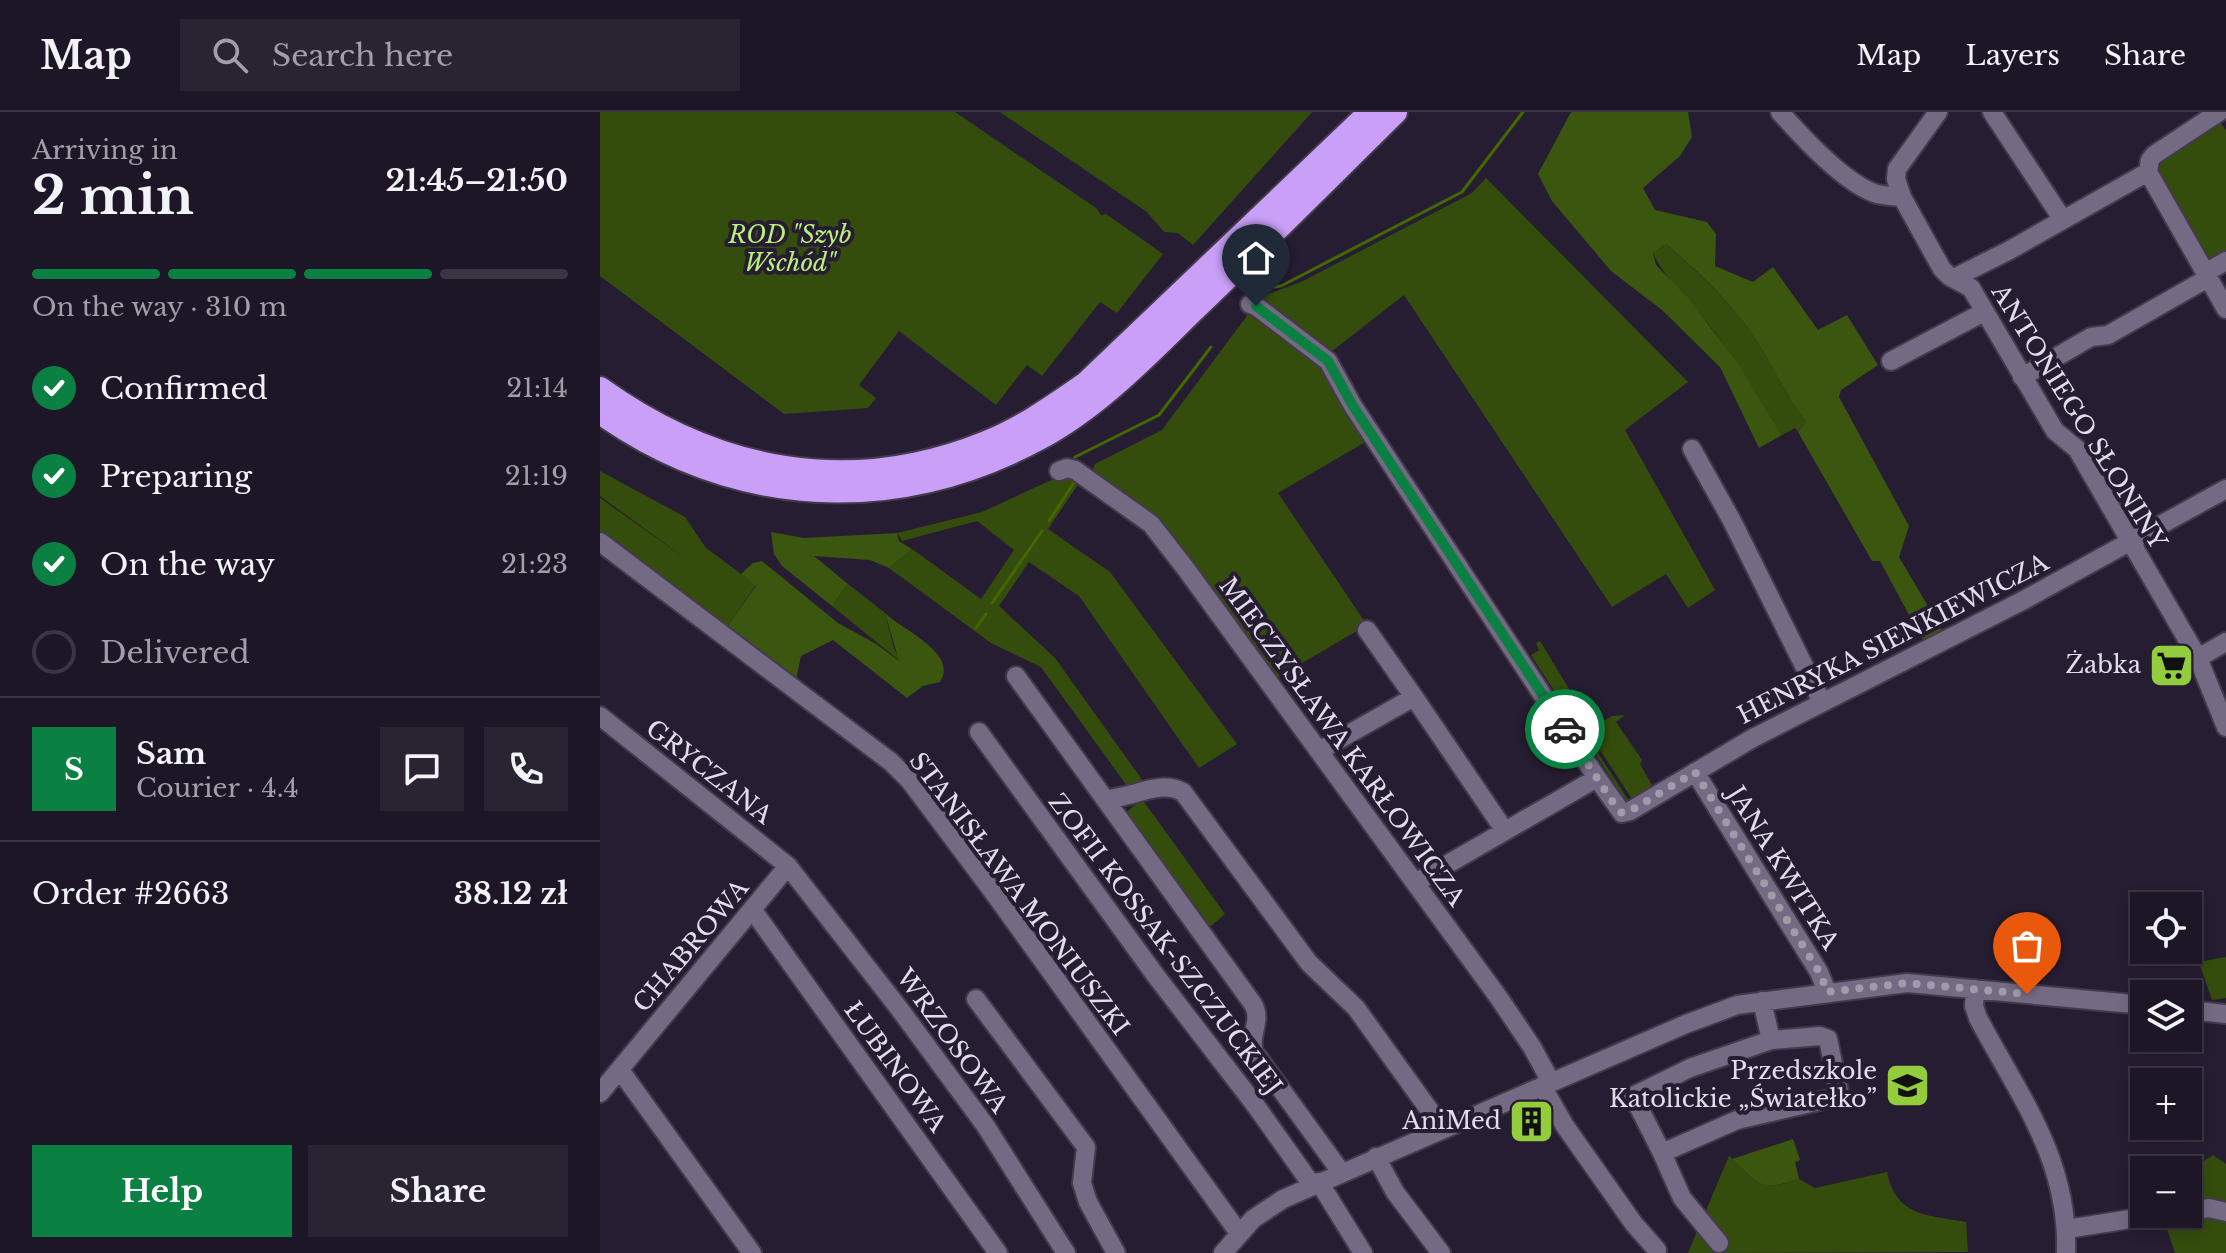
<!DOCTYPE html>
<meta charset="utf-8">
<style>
body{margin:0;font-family:"Libre Baskerville",serif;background:#2a2332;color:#f1f3f6;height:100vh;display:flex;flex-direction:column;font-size:30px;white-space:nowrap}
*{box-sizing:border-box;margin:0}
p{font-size:26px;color:#a09fa7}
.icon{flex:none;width:44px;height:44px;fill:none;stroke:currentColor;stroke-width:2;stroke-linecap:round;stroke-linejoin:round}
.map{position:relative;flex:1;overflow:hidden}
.sheet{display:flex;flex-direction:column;background:#1d1626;width:600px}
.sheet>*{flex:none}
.fabs{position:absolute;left:1530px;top:780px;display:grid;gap:16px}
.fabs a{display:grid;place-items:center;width:72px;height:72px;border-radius:0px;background:#1d1626;box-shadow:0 4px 12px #0003,0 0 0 2px #3b3543;font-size:40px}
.pin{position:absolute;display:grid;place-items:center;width:68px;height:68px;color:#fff;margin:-82px -34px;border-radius:50% 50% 50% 0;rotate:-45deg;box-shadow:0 0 8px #0007}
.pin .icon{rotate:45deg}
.courier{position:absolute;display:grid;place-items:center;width:80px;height:80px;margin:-40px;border:6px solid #0b8043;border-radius:50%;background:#fff;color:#222;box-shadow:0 2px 10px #0007}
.overview em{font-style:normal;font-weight:700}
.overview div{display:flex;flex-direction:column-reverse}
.overview{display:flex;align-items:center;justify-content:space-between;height:136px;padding:0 32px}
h1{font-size:52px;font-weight:700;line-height:60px}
.bar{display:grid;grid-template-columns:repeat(4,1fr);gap:12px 8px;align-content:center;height:96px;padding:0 32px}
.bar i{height:10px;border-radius:6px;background:#3b3543}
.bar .current{background:#0b8043}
.bar p{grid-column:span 4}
.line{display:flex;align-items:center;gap:20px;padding:0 32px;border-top:2px solid #3b3543}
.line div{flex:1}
.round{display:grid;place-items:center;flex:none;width:84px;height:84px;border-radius:0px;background:#2a2332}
ol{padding:0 32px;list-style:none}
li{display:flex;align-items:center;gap:24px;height:88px}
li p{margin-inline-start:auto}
li .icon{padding:8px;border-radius:50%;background:#0b8043;color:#fff;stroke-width:4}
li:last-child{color:#a09fa7}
li i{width:44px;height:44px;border:4px solid #3b3543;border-radius:50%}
.button{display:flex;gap:16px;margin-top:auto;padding:16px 32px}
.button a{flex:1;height:92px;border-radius:0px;background:#0b8043;color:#fff;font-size:32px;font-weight:700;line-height:92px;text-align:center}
.button a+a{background:#2a2332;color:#f1f3f6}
header{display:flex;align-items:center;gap:48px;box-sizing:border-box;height:112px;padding:0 40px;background:#1d1626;border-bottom:2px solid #3b3543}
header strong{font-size:38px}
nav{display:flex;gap:44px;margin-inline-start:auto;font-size:28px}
.search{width:560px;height:72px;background:#2a2332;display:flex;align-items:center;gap:20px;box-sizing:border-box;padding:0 28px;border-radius:0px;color:#a09fa7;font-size:30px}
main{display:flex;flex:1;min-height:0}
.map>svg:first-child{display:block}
</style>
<header>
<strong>Map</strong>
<div class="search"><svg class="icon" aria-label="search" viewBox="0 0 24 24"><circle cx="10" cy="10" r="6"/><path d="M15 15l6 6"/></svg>Search here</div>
<nav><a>Map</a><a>Layers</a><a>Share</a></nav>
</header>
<main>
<section class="sheet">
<div class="overview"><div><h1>2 min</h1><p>Arriving in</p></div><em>21:45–21:50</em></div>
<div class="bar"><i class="current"></i><i class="current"></i><i class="current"></i><i></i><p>On the way · 310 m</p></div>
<ol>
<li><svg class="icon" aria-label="check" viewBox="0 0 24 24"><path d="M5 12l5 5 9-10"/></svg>Confirmed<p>21:14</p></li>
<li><svg class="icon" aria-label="check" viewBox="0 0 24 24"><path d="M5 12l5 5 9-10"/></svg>Preparing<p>21:19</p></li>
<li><svg class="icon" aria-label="check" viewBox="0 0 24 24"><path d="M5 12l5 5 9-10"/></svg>On the way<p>21:23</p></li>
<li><i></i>Delivered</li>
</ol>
<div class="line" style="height:144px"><b class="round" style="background:#0b8043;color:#fff">S</b><div><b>Sam</b><p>Courier · 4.4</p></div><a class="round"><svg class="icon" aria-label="chat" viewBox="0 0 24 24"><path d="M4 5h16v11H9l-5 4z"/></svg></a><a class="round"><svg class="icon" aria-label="phone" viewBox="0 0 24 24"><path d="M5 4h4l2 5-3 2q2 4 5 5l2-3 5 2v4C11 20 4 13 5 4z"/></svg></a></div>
<div class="line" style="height:104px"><div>Order #2663</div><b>38.12 zł</b></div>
<div class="button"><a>Help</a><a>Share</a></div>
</section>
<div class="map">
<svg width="1626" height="1141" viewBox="0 0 1626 1141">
<rect width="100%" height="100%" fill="#271d32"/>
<path fill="#344d0d" d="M 0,0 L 355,0 L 496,96 L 501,103 L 506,102 L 563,142 L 517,201 L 500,190 L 442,264 L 427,253 L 396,293 L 299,219 L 259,273 L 276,286 L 268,296 L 184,302 L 0,164 Z
M 400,0 L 712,0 L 593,133 L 578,121 L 564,120 L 547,100 Z
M 1618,8 L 1626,18 L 1626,142 L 1611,150 L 1608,144 L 1604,147 L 1555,60 L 1560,45 Z
M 886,66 L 1088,270 L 1025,318 L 1115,478 L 1088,496 L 1066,462 L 1012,495 L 804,183 L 727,243 L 663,193 L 662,184 L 701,170 L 872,81 Z
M 1066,132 C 1093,156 1121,181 1144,211 C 1168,242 1182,279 1206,310 L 1198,320 L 1195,316 L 1182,323 C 1159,286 1136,249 1110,214 C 1091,190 1066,169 1053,141 Z
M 649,201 L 710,241 L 767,329 L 678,381 L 767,513 L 675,567 L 590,451 L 492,360 L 495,352 L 562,318 Z
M 0,359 L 85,405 L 106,436 L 156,473 L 124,519 L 0,426 L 0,386 L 89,449 L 0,384 Z
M 460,364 L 481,368 L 448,417 L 510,460 L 637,632 L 599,656 L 479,484 L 429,450 L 399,494 L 455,546 L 543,669 L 530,678 L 441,555 L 391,531 L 289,456 L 312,437 L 381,487 L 414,438 L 377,409 L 302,429 L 297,421 L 382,400 Z
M 248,472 L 285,501 L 294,537 L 301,550 L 232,494 Z
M 940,529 L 980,595 L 982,616 L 1029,689 L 1022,694 L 1007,674 L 1013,669 L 996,643 L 989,647 L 985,640 L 992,636 L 968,599 L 961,603 L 956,596 L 962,591 L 931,543 L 939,538 L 936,531 Z
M 1025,603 L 1016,610 L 1042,648 L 1040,652 L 1053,675 L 1032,687 L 987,618 L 1012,604 Z
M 542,687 L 625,802 L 605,819 L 521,705 Z
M 1626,845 L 1626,886 L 1612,888 L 1599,850 Z
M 1613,1043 L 1626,1052 L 1626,1141 L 1575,1141 L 1562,1102 L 1588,1102 L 1588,1060 Z
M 1129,1044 C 1158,1071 1159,1081 1199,1067 L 1215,1076 L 1287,1060 C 1296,1105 1328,1103 1366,1110 L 1368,1140 L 1088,1141 Z"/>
<path fill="#3a560f" d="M 971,0 L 1088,0 L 1092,25 L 1080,44 L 1043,76 L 1055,98 L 1107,110 L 1116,122 L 1115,154 L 1153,170 L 1173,155 L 1218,218 L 1247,203 L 1278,253 L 1241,278 L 1239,285 L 1309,414 L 1299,445 L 1342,518 L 1323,529 L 1280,449 L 1272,449 L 1198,320 L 1206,310 C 1182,279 1168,242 1144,211 C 1121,181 1094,156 1066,132 L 1053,141 L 1056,153 L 1088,186 L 1136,249 L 1182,323 L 1159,336 L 1120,255 L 1062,198 L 1011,159 L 952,89 L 938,62 Z
M 171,420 L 204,426 L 297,421 L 299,429 L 312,437 L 289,456 L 270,448 L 214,444 L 248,472 L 232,494 L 182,454 L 174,442 Z
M 162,449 L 238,511 L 276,532 L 299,549 L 285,501 C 302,518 359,541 340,570 L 323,574 L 307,586 L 233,528 L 201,544 L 196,568 L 124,519 L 156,474 L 141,462 L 153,451 Z
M 1193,1027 L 1200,1048 L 1195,1050 L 1199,1067 C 1160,1080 1160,1073 1132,1047 Z"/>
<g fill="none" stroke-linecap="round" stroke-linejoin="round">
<path stroke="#446700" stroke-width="3" d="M 663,177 L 681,174 L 862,80 L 923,0
M 475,345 L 559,303 L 611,235
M 449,409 L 475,369
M 392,491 L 442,419
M 376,516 L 386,502"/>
<defs>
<path id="minor" d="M 1180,0 C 1202,25 1245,72 1277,82 C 1285,84 1294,84 1302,85
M 1338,0 L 1297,57 L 1296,67 L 1302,85 L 1342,157 L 1349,164 L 1371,176 L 1455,319 L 1477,337 L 1598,546 L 1626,615
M 1392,0 L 1463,108
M 1548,60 L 1626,197
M 1605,161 L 1626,149
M 1354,166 L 1408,139 L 1548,60 L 1550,48 L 1554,43 L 1619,0
M 650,192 L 656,194 L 728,249 L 753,294 L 997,666 L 1022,701 L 1030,699 L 1153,626 L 1422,489 L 1626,377
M 1291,249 L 1384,200
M 1422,265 L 1491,225 L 1508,223 L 1608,166
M 1092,337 L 1132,409 L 1222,590
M 459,359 L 467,356 L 475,358 L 551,412 L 586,457 L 899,886 L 932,935 L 951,970
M 0,430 L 291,650 L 310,669 L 394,781 L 639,1121
M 767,518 L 814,585
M 1598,546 L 1626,530
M 416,564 L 653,892 C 663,909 648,922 654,940 L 741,1060
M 0,604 L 188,754 L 298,895 L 385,1013 L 466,1141
M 379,620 L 556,864 L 656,994 L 712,1073
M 719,639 L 814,585 L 905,719
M 1095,660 L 1219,860 L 1227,880
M 505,687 C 532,687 558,667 583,680 L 709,851 L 756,896 L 843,1017
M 815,771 L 997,666
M 152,797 L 398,1141
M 1375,877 L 1374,894 L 1378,906 C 1420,985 1469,1048 1466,1141
M 376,887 L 486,1035 L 482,1071 L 488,1090 L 516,1141
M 1162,889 L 1171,928 L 1090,956 L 1033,984 L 1062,1041 L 1137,1008 L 1237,985 L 1239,980 L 1228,927 L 1220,924 L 1171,928
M 1588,898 L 1626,902
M 20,958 L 152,1141
M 942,974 L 965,1014 L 1034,1112 L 1057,1138
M 0,981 L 188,754
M 1062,1041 L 1082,1086 L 1119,1131
M 776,1045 L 795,1080 L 841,1141
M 719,1070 L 763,1141
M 1588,1099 L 1609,1096 L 1626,1100
M 1467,1117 L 1562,1102
M 623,1141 L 653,1107 L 683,1087 L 1086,912 L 1137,893 L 1307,871 L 1544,893"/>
<path id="highway" d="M 0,277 C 117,361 250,386 386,331 C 422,317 454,294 486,272 L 771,0
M 0,300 C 134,395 294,404 439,326 C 497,295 545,245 592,199 C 660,134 727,67 795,0"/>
</defs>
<use href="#minor" stroke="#433a4b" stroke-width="22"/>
<use href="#highway" stroke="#433a4b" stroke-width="28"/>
<use href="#minor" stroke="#756a83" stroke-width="18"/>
<use href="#highway" stroke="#c99ff8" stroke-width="24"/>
</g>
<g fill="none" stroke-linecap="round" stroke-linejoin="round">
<path stroke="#a19aaa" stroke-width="8" stroke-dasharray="0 14.4" d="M 965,617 L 1016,695 L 1022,701 L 1030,699 L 1095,660 L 1221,863 L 1227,880 L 1307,871 L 1427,882"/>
<path stroke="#0b8043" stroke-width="10" d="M 656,194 L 728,249 L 753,294 L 965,617"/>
</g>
<defs>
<symbol id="supermarket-square" viewBox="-11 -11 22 22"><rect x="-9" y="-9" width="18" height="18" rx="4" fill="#93cd3d" stroke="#271d32"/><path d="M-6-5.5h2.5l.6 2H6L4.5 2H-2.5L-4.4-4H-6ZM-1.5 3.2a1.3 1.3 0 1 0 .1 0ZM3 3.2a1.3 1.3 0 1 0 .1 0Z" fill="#111"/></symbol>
<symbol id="school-square" viewBox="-11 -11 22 22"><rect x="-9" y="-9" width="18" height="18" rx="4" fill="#93cd3d" stroke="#271d32"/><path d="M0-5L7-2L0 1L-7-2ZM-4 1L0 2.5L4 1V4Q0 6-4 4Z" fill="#111"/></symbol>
<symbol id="building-square" viewBox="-11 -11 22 22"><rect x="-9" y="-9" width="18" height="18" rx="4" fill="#93cd3d" stroke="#271d32"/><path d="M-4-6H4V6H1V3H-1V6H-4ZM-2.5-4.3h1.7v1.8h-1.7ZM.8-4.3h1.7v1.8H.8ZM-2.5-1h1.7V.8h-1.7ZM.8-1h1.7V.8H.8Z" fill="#111"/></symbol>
</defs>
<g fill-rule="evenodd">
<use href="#supermarket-square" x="1546" y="528" width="51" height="51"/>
<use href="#school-square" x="1282" y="948" width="51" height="51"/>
<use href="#building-square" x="906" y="984" width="51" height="51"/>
</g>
<g text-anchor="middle" stroke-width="8" stroke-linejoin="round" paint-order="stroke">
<g font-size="24" font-style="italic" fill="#bbef7b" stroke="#271d32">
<text x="190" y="131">ROD "Szyb<tspan x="190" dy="28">Wschód"</tspan></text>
</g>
<g font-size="24" fill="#e3ddeb" stroke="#271d32">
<text transform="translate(1479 305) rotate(58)" y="8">ANTONIEGO SŁONINY</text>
<text transform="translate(1293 527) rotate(-27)" y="8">HENRYKA SIENKIEWICZA</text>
<text transform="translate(742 630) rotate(54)" y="8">MIECZYSŁAWA KARŁOWICZA</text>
<text transform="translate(109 660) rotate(38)" y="8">GRYCZANA</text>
<text transform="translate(1183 756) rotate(58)" y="8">JANA KWITKA</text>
<text transform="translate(419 782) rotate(53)" y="8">STANISŁAWA MONIUSZKI</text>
<text transform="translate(565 832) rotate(53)" y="8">ZOFII KOSSAK-SZCZUCKIEJ</text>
<text transform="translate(91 834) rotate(-50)" y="8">CHABROWA</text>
<text transform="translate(352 929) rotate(54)" y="8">WRZOSOWA</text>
<text transform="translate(295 955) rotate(54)" y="8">ŁUBINOWA</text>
</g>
<g font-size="24" fill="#e3ddeb" stroke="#271d32" text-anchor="end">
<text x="1541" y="561">Żabka</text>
<text x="1277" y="967">Przedszkole<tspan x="1277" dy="28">Katolickie „Światełko”</tspan></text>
<text x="901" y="1017">AniMed</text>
</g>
</g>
</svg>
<div class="fabs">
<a><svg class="icon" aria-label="locate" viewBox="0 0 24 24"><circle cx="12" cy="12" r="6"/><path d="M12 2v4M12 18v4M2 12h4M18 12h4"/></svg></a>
<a><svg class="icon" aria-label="layers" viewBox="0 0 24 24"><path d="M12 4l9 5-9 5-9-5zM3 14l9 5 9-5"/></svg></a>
<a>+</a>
<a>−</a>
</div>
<div class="pin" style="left:1427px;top:882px;background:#ea580c"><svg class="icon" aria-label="bag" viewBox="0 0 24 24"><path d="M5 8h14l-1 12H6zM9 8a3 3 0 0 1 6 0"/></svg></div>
<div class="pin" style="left:656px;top:194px;background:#1f2937"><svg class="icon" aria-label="home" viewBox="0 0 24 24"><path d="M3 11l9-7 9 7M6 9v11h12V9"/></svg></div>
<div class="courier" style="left:965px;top:617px"><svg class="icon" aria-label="car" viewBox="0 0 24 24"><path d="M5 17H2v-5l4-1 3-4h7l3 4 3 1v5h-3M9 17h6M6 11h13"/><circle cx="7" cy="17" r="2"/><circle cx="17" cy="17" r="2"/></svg></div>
</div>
</main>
